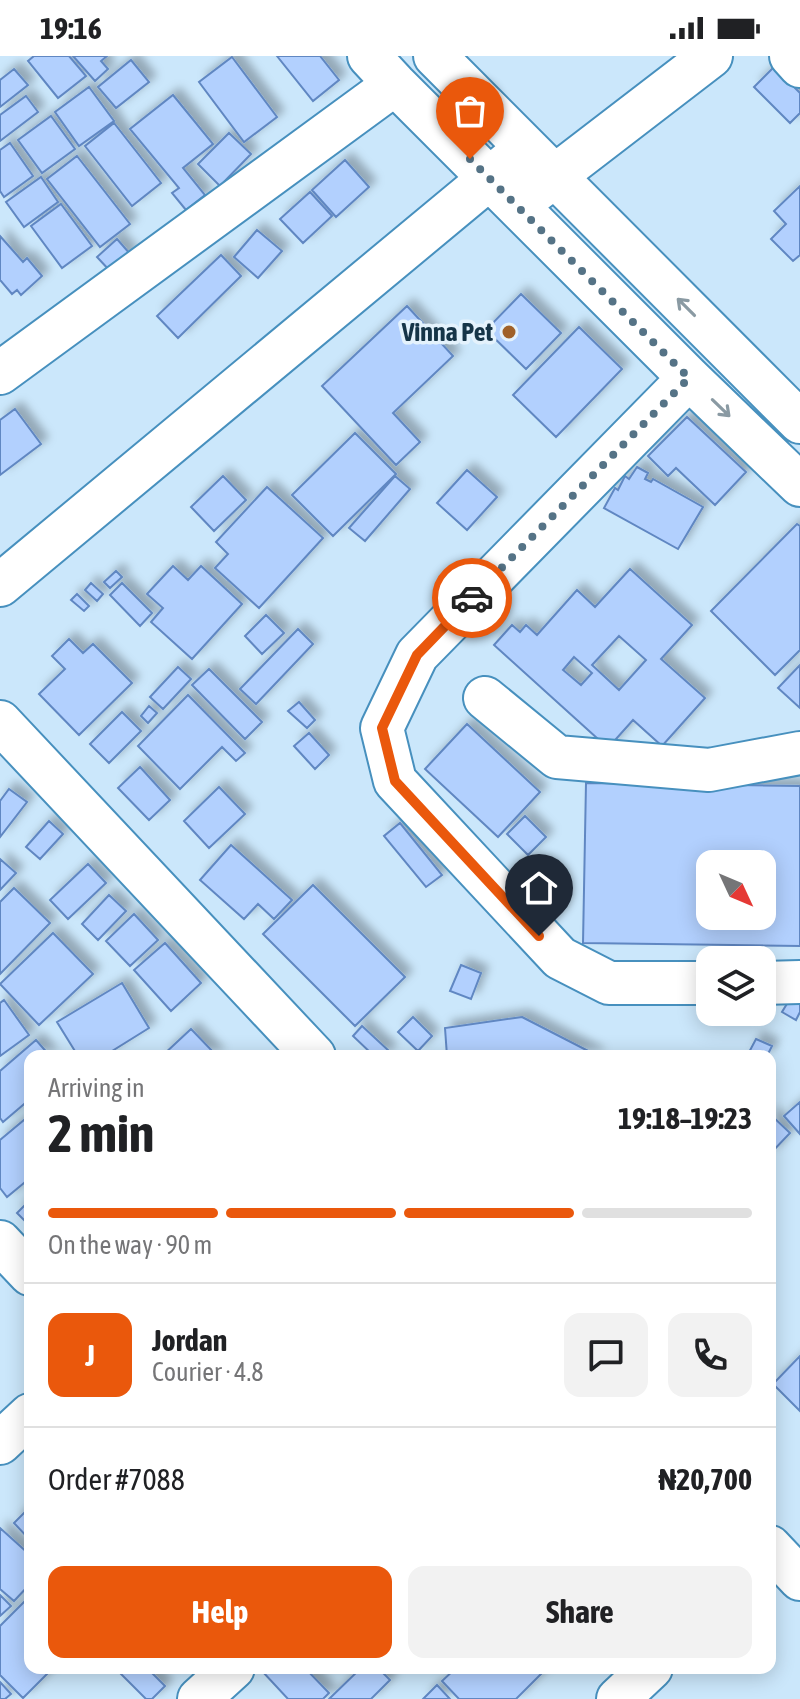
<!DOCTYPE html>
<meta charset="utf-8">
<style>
body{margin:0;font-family:"Asap Condensed",sans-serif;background:#f2f2f2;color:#202124;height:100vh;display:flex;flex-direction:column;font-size:30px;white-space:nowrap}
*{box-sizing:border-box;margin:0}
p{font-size:26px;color:#757577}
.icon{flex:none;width:44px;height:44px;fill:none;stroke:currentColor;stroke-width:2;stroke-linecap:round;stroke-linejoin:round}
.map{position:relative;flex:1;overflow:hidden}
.sheet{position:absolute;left:24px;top:994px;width:752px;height:624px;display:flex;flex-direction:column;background:#fff;border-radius:16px;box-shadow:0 4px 20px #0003}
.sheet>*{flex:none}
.needle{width:52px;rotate:134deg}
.tools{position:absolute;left:696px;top:794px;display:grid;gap:16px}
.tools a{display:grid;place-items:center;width:80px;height:80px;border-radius:16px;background:#fff;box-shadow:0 4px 20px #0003;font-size:40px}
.pin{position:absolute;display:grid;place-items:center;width:68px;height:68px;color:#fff;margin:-82px -34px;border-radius:50% 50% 50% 0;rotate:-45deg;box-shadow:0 0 8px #0007}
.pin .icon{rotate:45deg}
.courier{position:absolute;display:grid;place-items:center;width:80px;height:80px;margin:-40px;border:6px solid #ea580c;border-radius:50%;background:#fff;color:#222;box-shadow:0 2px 10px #0007}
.overview em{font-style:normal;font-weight:700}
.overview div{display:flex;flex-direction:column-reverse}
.overview{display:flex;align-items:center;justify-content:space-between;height:136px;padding:0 24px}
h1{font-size:52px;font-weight:700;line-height:60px}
.bar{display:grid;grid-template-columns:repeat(4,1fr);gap:12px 8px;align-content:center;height:96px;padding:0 24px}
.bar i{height:10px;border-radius:6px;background:#e0e0e0}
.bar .current{background:#ea580c}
.bar p{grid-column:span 4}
.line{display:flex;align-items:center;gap:20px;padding:0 24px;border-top:2px solid #e0e0e0}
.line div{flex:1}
.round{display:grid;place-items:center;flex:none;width:84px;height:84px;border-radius:16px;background:#f2f2f2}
.action{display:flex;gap:16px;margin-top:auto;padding:16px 24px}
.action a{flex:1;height:92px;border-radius:16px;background:#ea580c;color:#fff;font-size:32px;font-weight:700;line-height:92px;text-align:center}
.action a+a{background:#f2f2f2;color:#202124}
.status{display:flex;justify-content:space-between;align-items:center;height:56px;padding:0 40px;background:#fff;direction:ltr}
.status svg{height:22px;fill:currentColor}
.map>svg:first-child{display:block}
</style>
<div class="status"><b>19:16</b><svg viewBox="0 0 49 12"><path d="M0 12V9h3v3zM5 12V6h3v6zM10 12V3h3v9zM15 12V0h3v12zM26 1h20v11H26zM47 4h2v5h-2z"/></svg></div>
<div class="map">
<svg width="800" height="1643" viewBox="0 0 800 1643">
<defs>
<filter id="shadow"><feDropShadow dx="7" dy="-7" stdDeviation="4" flood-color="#0004"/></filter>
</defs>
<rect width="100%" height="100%" fill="#cbe7fb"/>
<path fill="#b2d0fe" stroke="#6087c2" stroke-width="2" fill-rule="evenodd" filter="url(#shadow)" d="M 34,0 L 69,0 L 86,20 L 58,42 L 28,5 Z
M 73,0 L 107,0 L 101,5 L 108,13 L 95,25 Z
M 277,0 L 320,0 L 339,24 L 313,45 Z
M 232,1 L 277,61 L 244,86 L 199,26 Z
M 131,4 L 149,26 L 116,52 L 98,31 Z
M 774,11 L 800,37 L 800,57 L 790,67 L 754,31 Z
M 14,13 L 28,29 L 0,51 L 0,24 Z
M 89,31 L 114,65 L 79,90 L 55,56 Z
M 173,39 L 213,88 L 183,112 L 205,139 L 186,154 L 172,137 L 179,132 L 130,73 Z
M 26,40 L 38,56 L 0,85 L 0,59 Z
M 51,60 L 75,93 L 42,117 L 18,84 Z
M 114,67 L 161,127 L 132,150 L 85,90 Z
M 229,77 L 251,98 L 220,130 L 198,108 Z
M 10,87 L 33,120 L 4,141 L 0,135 L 0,94 Z
M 77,100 L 130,168 L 100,191 L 47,123 Z
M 345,104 L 369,131 L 336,161 L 312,134 Z
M 41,121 L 58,146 L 24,171 L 6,146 Z
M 800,130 L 800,199 L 793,205 L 771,183 L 786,168 L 774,155 Z
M 310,136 L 332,160 L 303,187 L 280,163 Z
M 61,148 L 92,190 L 62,212 L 31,170 Z
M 257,174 L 282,195 L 258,222 L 234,201 Z
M 0,180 L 23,206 L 27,202 L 42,220 L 21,239 L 17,234 L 12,238 L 0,224 Z
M 117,183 L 131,199 L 111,216 L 97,201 Z
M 221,199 L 241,220 L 178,282 L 157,260 Z
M 521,238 L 561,277 L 526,313 L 486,274 Z
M 407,250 L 453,300 L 393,357 L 420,386 L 396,409 L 322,330 Z
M 579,271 L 622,313 L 556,381 L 513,339 Z
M 15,353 L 41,388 L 0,419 L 0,364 Z
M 687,361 L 746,416 L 715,449 L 676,412 L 668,420 L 648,400 Z
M 355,377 L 396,418 L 333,480 L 292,439 Z
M 637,411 L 648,417 L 645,423 L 651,426 L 653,423 L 703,451 L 678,493 L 604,452 L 615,432 L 618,434 L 625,420 L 629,423 Z
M 467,414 L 497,441 L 467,474 L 437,447 Z
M 223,420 L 246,444 L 214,475 L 191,451 Z
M 395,420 L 410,433 L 365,485 L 349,472 Z
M 267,431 L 323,482 L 259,552 L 215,512 L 228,498 L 216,486 Z
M 797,468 L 800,470 L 800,594 L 775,619 L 711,555 Z
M 173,510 L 188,524 L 201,510 L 242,548 L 192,603 L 151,566 L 163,552 L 147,538 Z
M 630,513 L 692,569 L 661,603 L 705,642 L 662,690 L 633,664 L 608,692 L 494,589 L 512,569 L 520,576 L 526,569 L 537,579 L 577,534 L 595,551 ZM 619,580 L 646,604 L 619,634 L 592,609 ZM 574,601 L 592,617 L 581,629 L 563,614 Z
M 116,515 L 122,521 L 110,532 L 104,526 Z
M 91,527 L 103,538 L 97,545 L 85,534 Z
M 122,527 L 152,557 L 140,570 L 110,539 Z
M 77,538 L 89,550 L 84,555 L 71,544 Z
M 266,559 L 284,577 L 262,598 L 245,580 Z
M 298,573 L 313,588 L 256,648 L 240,633 Z
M 69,583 L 83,597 L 93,588 L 132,627 L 79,679 L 39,638 L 65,613 L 52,600 Z
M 800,609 L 800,652 L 778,632 Z
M 178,611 L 191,623 L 163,653 L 150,641 Z
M 209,613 L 262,666 L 245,683 L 192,629 Z
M 188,639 L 245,697 L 236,705 L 222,691 L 180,733 L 138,690 Z
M 299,646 L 315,664 L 307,672 L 288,655 Z
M 149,650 L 157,657 L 148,667 L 141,660 Z
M 122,656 L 141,675 L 109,707 L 90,688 Z
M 467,668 L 540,736 L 498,781 L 425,713 Z
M 309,677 L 329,699 L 315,713 L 294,690 Z
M 140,711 L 170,744 L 149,764 L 118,732 Z
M 586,727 L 800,730 L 800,890 L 583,887 ZM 710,808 L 762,808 L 762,860 L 710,860 Z
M 219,731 L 245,758 L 209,792 L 184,765 Z
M 9,733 L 27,746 L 0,781 L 0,745 Z
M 525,760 L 546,781 L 528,799 L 507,778 Z
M 49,765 L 63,778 L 40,803 L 26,791 Z
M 400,767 L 442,819 L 426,831 L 384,780 Z
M 231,789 L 292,844 L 274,863 L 258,848 L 244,863 L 200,824 Z
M 0,803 L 16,817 L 0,834 Z
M 88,808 L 106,827 L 68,863 L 50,844 Z
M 313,829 L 405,921 L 355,970 L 263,878 Z
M 14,832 L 50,867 L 0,918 L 0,846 Z
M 109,839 L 126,855 L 98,884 L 82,868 Z
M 134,858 L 158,884 L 130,910 L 106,885 Z
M 53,877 L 93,918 L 39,969 L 0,928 Z
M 165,887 L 201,927 L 171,955 L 134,914 Z
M 461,909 L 481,917 L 471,943 L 450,935 Z
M 122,927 L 149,972 L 104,1000 L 78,1000 L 57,966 Z
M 796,933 L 800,936 L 800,956 L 796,964 L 782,956 Z
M 4,944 L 29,979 L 0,1000 L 0,947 Z
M 413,961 L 432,980 L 418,995 L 398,976 Z
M 522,961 L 598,1000 L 447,1000 L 445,972 Z
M 362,970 L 389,995 L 384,1000 L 374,1000 L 353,980 Z
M 191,973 L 217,1000 L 162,1000 Z
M 756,983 L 772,990 L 767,1000 L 747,1000 Z
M 36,984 L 50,1000 L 30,1000 L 30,1043 L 3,1066 L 0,1062 L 0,1015 Z
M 800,1046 L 800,1078 L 784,1060 Z
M 770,1058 L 790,1077 L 770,1098 Z
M 30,1059 L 30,1122 L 7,1141 L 0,1132 L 0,1084 Z
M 30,1144 L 30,1170 L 17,1157 Z
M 800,1300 L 800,1355 L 773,1328 Z
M 30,1451 L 30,1484 L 14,1467 Z
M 0,1472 L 30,1499 L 30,1528 L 14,1545 L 0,1533 Z
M 0,1539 L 11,1550 L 0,1560 Z
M 30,1540 L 30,1612 L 53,1612 L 23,1642 L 0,1619 L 0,1570 Z
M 115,1612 L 147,1612 L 165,1630 L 152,1643 L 146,1643 Z
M 265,1612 L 305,1612 L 329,1637 L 323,1643 L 288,1643 L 262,1615 Z
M 361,1612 L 378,1612 L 390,1624 L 371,1643 L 329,1643 Z
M 456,1612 L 539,1612 L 543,1616 L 516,1643 L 459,1643 L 442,1625 Z
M 0,1626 L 11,1638 L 5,1643 L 0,1643 Z
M 437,1629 L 450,1643 L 423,1643 Z"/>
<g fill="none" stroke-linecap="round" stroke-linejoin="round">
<defs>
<path id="minor" d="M 369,0 L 395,28 L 689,322 L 800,429
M 435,0 L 800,366
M 791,0 L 800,10
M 534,136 L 711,0
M 0,317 L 395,28
M 689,322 L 417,599 L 382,672 L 395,725 L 560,902 L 609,927 L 710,927
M 0,529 L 526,92
M 485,642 L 557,701 L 709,714 L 800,697
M 0,666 L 314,1000
M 762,927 L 800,926
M 0,1186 L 30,1218
M 0,1387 L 30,1359
M 770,1491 L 800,1523
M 199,1643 L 233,1612
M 618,1643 L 651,1612"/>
</defs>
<use href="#minor" stroke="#4790be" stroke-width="46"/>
<use href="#minor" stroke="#fff" stroke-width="42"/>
</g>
<defs><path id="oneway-shaft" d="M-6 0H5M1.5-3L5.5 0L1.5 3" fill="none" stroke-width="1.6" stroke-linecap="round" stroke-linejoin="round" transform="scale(2)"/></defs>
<g stroke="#8a9aa3">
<use href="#oneway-shaft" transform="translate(686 251) rotate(-135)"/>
<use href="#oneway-shaft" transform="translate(721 352) rotate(44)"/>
</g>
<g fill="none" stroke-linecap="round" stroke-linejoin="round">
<path stroke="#557386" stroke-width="8" stroke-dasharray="0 14.4" d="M 470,103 L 689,322 L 472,542"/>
<path stroke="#ea580c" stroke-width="10" d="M 472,542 L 417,599 L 382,672 L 395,725 L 539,880"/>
</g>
<circle fill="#a06129" stroke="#e4f2fc" stroke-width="3" cx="509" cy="276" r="8"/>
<g text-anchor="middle" stroke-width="7" stroke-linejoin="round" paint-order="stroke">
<g font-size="26" font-weight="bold" fill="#153447" stroke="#e4f2fc" text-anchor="end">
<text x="493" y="285">Vinna Pet</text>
</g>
</g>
</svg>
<div class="tools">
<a><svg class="needle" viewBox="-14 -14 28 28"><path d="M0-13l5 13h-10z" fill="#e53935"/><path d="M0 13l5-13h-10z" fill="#757577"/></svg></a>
<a><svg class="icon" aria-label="layers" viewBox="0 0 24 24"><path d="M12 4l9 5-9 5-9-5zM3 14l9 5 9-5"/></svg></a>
</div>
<div class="pin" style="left:470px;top:103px;background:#ea580c"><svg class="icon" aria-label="bag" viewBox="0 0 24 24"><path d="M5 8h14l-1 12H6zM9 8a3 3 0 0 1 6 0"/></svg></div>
<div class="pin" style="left:539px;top:880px;background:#1f2937"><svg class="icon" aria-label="home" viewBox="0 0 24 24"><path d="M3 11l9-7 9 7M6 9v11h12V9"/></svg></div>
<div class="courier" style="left:472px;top:542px"><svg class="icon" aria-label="car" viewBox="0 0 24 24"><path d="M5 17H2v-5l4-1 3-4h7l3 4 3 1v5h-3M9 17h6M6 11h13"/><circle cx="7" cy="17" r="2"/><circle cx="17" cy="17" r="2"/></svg></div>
<section class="sheet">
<div class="overview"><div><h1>2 min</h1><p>Arriving in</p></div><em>19:18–19:23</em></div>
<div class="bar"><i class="current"></i><i class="current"></i><i class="current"></i><i></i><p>On the way · 90 m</p></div>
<div class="line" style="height:144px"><b class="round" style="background:#ea580c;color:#fff">J</b><div><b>Jordan</b><p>Courier · 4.8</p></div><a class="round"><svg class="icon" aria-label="chat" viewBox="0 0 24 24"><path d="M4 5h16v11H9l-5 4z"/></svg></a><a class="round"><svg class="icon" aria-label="phone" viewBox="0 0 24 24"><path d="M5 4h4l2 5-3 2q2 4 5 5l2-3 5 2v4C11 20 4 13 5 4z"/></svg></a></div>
<div class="line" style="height:104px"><div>Order #7088</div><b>₦20,700</b></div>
<div class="action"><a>Help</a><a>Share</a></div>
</section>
</div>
